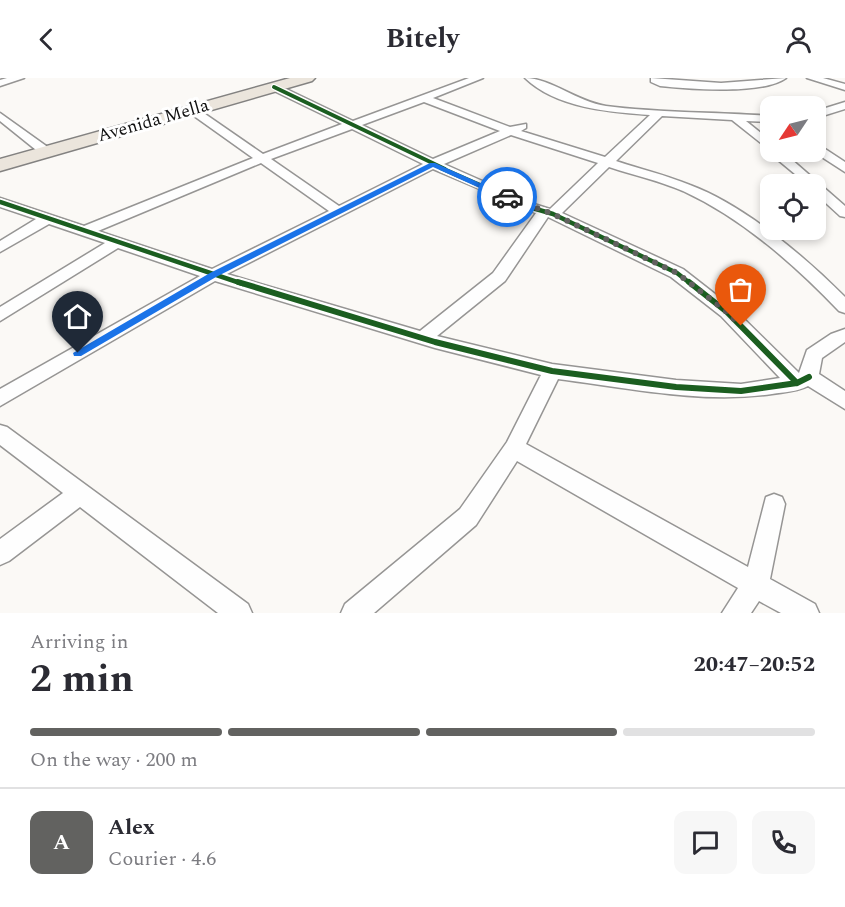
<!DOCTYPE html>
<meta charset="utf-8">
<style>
body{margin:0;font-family:Spectral,serif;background:#f7f7f7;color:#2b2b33;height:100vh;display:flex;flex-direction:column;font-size:22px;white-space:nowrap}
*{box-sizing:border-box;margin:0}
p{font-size:20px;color:#7c7c81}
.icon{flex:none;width:33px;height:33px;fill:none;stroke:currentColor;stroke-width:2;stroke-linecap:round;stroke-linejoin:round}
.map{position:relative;height:535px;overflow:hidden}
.sheet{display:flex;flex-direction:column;background:#fff;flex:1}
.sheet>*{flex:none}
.needle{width:39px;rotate:235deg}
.fabs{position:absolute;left:760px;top:18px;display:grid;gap:12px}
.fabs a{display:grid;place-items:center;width:66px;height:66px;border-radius:12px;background:#fff;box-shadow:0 3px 9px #0003;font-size:30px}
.pin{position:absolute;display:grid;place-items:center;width:51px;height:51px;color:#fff;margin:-62px -26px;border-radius:50% 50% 50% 0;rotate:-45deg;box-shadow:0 0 6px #0007}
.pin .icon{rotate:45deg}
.courier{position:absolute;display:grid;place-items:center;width:60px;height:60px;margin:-30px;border:4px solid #1a73e8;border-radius:50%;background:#fff;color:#222;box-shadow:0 2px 8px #0007}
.overview em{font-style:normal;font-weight:700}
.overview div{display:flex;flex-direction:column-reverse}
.overview{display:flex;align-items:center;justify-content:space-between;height:102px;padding:0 30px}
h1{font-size:39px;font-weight:700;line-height:45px}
.bar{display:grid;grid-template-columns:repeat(4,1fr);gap:9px 6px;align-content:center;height:72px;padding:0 30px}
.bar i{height:8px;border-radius:4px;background:#e1e1e2}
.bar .current{background:#626260}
.bar p{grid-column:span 4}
.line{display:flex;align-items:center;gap:15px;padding:0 30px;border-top:2px solid #e1e1e2}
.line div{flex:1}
.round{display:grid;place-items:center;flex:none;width:63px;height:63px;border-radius:12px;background:#f7f7f7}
header{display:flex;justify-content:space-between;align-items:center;height:78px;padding:0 30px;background:#fff;font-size:27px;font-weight:700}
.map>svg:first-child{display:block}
</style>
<header><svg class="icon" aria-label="back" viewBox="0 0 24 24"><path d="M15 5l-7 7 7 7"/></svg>Bitely<svg class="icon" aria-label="person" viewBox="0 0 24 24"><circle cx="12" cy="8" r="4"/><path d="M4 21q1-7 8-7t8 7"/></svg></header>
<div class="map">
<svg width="845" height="535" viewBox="0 0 845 535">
<rect width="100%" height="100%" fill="#fbf9f6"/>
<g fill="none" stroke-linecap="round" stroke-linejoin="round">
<defs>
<path id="minor" d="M 7,0 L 24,0 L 0,8 L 0,2 Z
M 469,0 L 483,0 L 433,20 L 510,49 L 526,46 L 526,50 L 521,53 L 605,79 L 650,37 C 609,34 556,30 525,0 C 550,0 578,24 606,28 C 658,35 718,34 771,38 L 771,44 L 746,43 L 771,63 L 771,74 L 783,74 L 845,128 L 845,139 L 840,138 L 816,116 L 816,106 L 807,106 L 772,77 L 770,74 L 771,73 L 732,42 L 662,38 L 616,83 C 640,91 666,97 690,107 C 744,127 804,178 845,219 L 845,235 L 839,233 C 794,186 743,141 683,113 C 660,103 633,97 609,89 L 562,135 L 683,191 L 733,230 L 799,295 L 807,272 L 831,256 L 845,251 L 845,264 L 822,280 L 819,296 L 845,313 L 845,331 L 808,308 C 797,314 784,314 772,316 C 702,326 628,310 558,301 L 526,366 L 748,489 L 766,419 L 774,416 L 782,419 L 785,426 L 770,501 L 815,526 L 819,535 L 781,535 L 759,523 L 751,535 L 722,535 L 738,510 L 517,383 L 476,447 L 374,535 L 341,535 L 345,526 L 460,431 L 507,364 L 541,297 L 435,270 L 215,203 L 0,328 L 0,311 L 200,198 L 118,170 L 0,243 L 0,229 L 105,165 L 49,146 L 0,174 L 0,163 L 36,141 L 0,129 L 0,120 L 84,148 L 253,80 L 187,33 L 187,29 L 195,29 L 263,76 L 342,46 L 270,11 L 270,7 L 278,7 L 353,43 ZM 424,24 L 500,53 L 433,81 L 362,47 ZM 352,51 L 423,86 L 339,128 L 271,81 ZM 511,57 L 598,85 L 550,131 L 534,126 L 444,86 ZM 261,85 L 329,133 L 212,191 L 98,153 ZM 433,91 L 536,135 L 493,195 L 420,253 L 227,196 ZM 548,139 L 671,199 L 721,238 L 780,300 L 741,306 L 676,302 L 552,286 L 437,258 L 505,203 Z
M 651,0 L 721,5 L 786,0 C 763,17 689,11 660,8 L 651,4 Z
M 807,0 L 823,0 L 845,6 L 845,12 Z
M 845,24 L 845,31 L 816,40 L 816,33 Z
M 0,35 L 49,70 L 49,76 L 41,76 L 0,43 Z
M 816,65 L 845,84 L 845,94 L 814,74 Z
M 0,347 L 7,349 L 248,526 L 252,535 L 218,535 L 80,429 L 9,483 L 0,487 L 0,461 L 63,415 L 0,367 Z"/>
<path id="primary" d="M 290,0 L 315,0 L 312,3 L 0,93 L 0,81 Z"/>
</defs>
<use href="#minor" stroke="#969594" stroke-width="3"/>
<use href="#primary" stroke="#838281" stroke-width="3"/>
<use href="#minor" fill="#fefefe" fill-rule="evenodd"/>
<use href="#primary" fill="#ebe5dc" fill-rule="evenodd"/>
<defs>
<path id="cycleway-far2" d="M 274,9 L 445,91"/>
<path id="cycleway-far1" d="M 441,90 L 529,129 L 553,136 L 677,195 L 691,206
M 0,124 L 243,206"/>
<path id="cycleway" d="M 238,204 L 435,264 L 552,293 L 676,309 L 741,313 L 797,305 L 809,299
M 689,204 L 727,234 L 797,305"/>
</defs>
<use href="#cycleway-far2" stroke="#fff" stroke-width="6"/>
<use href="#cycleway-far1" stroke="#fff" stroke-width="8"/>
<use href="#cycleway" stroke="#fff" stroke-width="10"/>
<use href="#cycleway-far2" stroke="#1b5e20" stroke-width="4"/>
<use href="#cycleway-far1" stroke="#1b5e20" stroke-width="4.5"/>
<use href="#cycleway" stroke="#1b5e20" stroke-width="6"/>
</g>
<path fill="#1a73e8" d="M 430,85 L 435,85 L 511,119 L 504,121 L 433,89 L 216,199 L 81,278 L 74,278 L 73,275 L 210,195 Z"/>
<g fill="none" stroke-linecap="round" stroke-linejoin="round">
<path stroke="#626260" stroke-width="6" stroke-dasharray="0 10.8" d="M 507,119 L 553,136 L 677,195 L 727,234 L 741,248"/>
</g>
<g text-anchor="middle" stroke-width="6" stroke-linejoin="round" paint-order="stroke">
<g font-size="18" fill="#101010" stroke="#fff">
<text transform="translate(153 42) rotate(-16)" y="6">Avenida Mella</text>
</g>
</g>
</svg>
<div class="fabs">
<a><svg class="needle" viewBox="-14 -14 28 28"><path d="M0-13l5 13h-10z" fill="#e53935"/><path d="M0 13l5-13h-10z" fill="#7c7c81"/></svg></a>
<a><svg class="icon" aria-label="locate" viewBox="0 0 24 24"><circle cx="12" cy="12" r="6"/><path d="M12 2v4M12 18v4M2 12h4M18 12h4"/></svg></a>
</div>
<div class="pin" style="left:741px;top:248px;background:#ea580c"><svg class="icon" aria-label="bag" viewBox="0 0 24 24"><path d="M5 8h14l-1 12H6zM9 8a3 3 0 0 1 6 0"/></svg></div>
<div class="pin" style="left:78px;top:275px;background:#1f2937"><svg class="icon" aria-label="home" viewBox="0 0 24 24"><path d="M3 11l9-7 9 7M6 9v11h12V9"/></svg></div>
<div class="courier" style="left:507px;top:119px"><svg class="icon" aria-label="car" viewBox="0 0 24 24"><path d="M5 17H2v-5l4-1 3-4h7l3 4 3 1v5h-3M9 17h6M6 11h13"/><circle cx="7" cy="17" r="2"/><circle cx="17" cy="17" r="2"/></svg></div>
</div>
<section class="sheet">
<div class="overview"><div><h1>2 min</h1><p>Arriving in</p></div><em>20:47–20:52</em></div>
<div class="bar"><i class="current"></i><i class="current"></i><i class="current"></i><i></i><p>On the way · 200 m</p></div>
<div class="line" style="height:108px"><b class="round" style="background:#626260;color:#fff">A</b><div><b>Alex</b><p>Courier · 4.6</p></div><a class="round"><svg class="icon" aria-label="chat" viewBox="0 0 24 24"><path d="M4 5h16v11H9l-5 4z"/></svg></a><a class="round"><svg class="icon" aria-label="phone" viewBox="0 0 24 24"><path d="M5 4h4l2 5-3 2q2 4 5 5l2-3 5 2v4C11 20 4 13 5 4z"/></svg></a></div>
</section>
